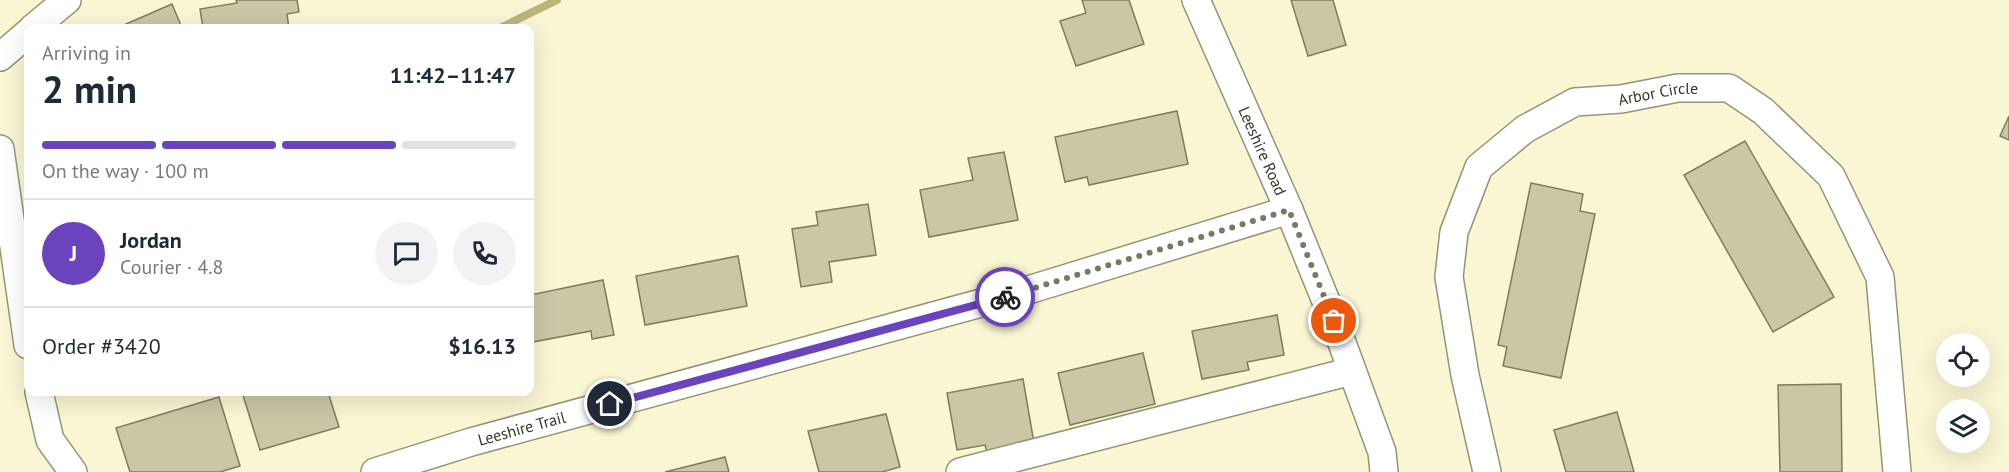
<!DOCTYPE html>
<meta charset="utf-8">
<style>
body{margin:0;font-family:"PT Sans",sans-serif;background:#f2f2f3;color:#1f2937;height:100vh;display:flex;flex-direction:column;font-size:22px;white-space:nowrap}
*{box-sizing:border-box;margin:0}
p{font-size:20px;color:#747a83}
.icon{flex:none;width:33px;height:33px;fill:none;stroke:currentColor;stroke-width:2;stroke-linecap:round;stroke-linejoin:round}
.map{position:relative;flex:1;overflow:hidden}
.details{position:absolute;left:24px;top:24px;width:510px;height:372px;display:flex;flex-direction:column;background:#fff;border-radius:12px;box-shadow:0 6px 24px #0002}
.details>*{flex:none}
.buttons{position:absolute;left:1936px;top:333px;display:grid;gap:12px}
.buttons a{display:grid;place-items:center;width:54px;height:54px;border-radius:50%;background:#fff;box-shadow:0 6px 24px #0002;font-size:30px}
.pin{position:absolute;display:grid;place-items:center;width:51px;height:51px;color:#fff;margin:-26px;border:3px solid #fff;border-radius:50%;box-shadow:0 2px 6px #0007}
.courier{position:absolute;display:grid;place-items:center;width:60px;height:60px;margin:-30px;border:4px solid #6a44bc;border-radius:50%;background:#fff;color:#222;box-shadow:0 2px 8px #0007}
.head em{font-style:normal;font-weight:700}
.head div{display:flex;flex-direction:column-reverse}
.head{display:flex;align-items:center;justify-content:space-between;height:102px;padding:0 18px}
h1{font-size:39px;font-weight:700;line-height:45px}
.bar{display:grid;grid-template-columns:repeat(4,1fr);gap:9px 6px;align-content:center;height:72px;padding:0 18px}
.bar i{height:8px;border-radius:4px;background:#e0e1e3}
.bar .selected{background:#6a44bc}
.bar p{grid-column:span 4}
.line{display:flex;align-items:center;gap:15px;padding:0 18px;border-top:2px solid #e0e1e3}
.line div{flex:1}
.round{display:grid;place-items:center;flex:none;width:63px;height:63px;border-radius:32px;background:#f2f2f3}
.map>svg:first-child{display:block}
</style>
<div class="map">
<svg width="2009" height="472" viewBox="0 0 2009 472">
<rect width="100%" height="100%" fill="#f9f6d4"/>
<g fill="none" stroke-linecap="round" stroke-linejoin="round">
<path stroke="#bbb57c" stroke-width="8" d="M 500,28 L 557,0"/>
</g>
<path fill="#cac7a7" stroke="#7f7c5e" stroke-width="1.5" d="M 236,0 L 297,0 L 299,12 L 287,14 L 289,28 L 203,28 L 200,9 L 237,3 Z
M 1082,0 L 1129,0 L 1144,44 L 1076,66 L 1060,21 L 1086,13 Z
M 1291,0 L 1333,0 L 1346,45 L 1308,56 Z
M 172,4 L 182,28 L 117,28 Z
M 1177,111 L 1188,164 L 1089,185 L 1087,177 L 1065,182 L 1055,137 Z
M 2009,116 L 2009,140 L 2000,136 Z
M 1745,141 L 1834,297 L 1773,332 L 1684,175 Z
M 1004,152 L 1018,220 L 929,237 L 920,190 L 973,180 L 968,158 Z
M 1531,183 L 1583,194 L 1580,211 L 1595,214 L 1561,378 L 1503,366 L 1507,347 L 1498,345 Z
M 868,204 L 876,255 L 829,262 L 832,282 L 801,287 L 792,229 L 818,225 L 816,212 Z
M 738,256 L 747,306 L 645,325 L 636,276 Z
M 603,280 L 614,335 L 592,339 L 591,331 L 533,342 L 530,323 L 530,295 Z
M 1277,315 L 1284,355 L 1247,362 L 1249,370 L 1202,379 L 1192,331 Z
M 1143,353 L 1155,404 L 1070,425 L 1058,373 Z
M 1023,379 L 1034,443 L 987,452 L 985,445 L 957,450 L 947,393 Z
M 1841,384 L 1842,472 L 1780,472 L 1778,385 Z
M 242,392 L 328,392 L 339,427 L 260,450 Z
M 219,397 L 240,466 L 220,472 L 130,472 L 116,428 Z
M 1617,412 L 1634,472 L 1566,472 L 1554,430 Z
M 886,414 L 900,467 L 882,472 L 819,472 L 808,431 Z
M 725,457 L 729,472 L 665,472 Z"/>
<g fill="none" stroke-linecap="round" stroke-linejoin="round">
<defs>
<g id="minor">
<path id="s1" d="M 1196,0 L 1289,210 L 1334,321 L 1382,452 L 1384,472"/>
<path d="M 33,28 L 67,0"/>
<path d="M 0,57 L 28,33"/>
<path d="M 0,149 L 28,345"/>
<path d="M 39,392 L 50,440 L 73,472"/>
<path id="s2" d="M 375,472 L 471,442 L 1025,291 L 1289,210"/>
<path d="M 960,472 L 1352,371"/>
<path id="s3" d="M 1487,472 L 1465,375 L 1449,277 L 1454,232 L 1479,167 L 1525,129 L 1575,102 L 1621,99 L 1678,88 L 1729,88 L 1763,111 L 1831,176 L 1880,277 L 1897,472"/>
</g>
</defs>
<use href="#minor" stroke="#979475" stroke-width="30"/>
<use href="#minor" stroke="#fff" stroke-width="27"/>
</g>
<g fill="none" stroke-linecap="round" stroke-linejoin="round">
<path stroke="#7a7864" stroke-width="6" stroke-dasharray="0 10.8" d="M 1005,297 L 1289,210 L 1334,321"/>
<path stroke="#6a44bc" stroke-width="8" d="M 610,404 L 1005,297"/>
</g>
<g text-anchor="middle" stroke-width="5" stroke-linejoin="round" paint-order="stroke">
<g font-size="16" fill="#353427" stroke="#fff">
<text dy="6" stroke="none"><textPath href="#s3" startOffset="514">Arbor Circle</textPath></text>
<text dy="6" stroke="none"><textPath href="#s1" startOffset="165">Leeshire Road</textPath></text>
<text dy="6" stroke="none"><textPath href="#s2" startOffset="153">Leeshire Trail</textPath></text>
</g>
</g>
</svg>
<div class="buttons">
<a><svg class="icon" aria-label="locate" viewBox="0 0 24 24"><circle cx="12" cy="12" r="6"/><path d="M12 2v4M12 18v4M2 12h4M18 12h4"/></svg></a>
<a><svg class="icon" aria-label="layers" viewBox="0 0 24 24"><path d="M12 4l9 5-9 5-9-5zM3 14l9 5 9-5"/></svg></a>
</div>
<div class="pin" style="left:1334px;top:321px;background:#ea580c"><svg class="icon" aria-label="bag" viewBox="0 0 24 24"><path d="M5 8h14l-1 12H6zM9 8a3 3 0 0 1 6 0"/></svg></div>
<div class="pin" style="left:610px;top:404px;background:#1f2937"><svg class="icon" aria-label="home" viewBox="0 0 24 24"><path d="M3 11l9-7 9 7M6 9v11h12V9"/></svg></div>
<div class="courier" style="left:1005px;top:297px"><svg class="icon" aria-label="bike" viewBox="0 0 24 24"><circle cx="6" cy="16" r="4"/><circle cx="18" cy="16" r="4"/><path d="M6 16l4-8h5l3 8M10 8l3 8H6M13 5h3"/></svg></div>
<section class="details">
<div class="head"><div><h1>2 min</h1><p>Arriving in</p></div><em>11:42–11:47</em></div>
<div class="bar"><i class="selected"></i><i class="selected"></i><i class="selected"></i><i></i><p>On the way · 100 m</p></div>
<div class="line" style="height:108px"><b class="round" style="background:#6a44bc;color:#fff">J</b><div><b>Jordan</b><p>Courier · 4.8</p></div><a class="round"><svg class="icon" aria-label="chat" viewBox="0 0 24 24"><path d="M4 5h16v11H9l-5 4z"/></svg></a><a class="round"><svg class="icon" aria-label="phone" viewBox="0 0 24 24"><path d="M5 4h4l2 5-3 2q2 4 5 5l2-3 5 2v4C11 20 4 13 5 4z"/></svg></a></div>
<div class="line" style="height:78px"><div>Order #3420</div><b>$16.13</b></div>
</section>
</div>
